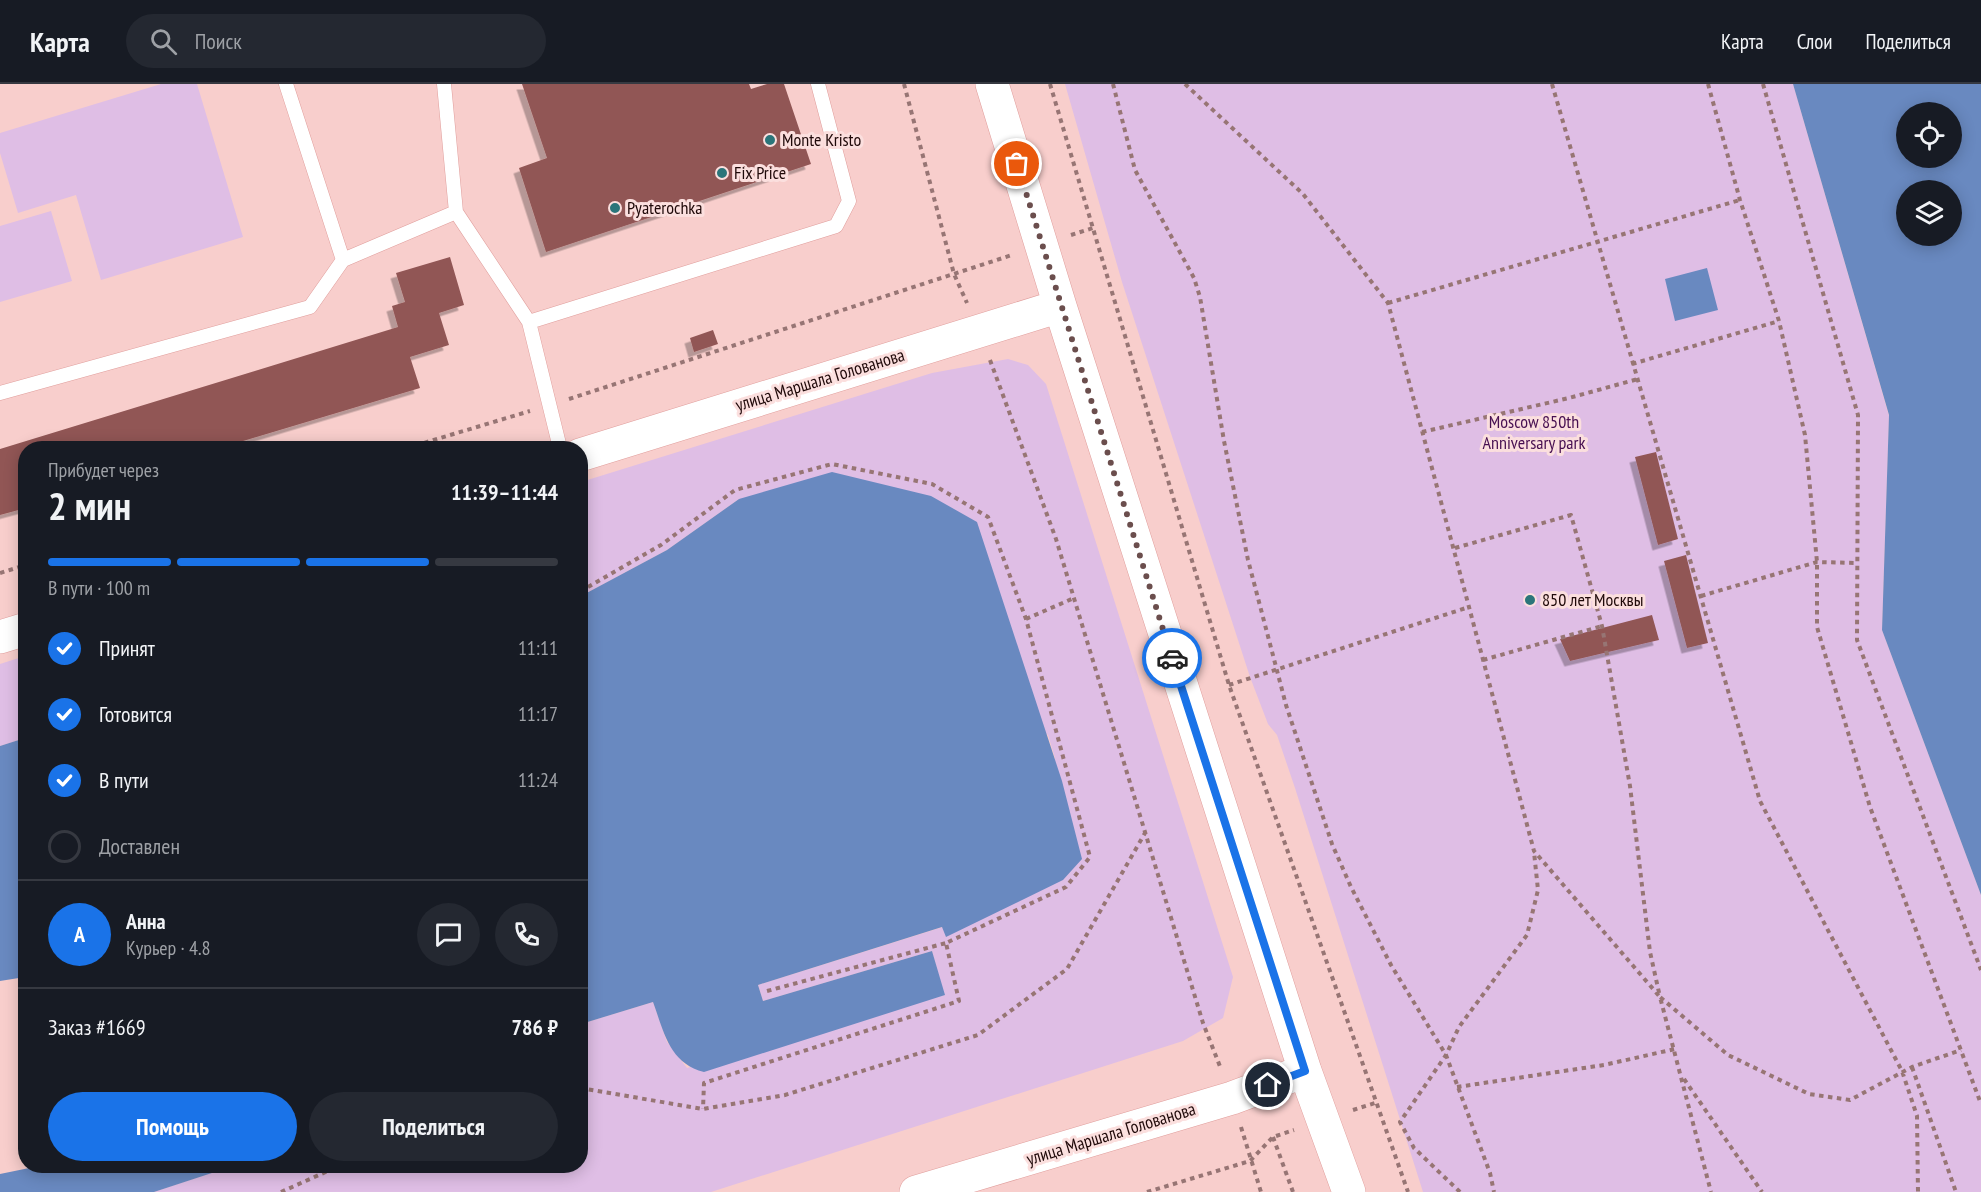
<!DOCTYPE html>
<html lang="ru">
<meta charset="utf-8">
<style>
body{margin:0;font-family:"PT Sans Narrow",sans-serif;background:#242831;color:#f1f3f6;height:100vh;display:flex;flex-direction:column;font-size:22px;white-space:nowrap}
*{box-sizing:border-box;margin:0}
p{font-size:20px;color:#9ea1a6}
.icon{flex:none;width:33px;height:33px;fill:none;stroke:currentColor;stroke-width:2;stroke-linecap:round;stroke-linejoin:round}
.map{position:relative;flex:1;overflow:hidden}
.panel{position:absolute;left:18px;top:357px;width:570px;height:732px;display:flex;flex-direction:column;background:#171b24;border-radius:24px;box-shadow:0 3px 15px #0003}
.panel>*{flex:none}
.tools{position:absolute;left:1896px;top:18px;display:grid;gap:12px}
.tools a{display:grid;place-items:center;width:66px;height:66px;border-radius:50%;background:#171b24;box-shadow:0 3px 15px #0003;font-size:30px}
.pin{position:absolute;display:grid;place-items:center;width:51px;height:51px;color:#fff;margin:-26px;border:3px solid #fff;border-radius:50%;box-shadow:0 2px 6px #0007}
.courier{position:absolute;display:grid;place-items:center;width:60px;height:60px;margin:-30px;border:4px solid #1a73e8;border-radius:50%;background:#fff;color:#222;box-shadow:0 2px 8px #0007}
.head em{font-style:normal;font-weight:800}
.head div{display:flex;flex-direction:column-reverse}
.head{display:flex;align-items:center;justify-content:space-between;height:102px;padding:0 30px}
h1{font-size:39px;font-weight:800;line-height:45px}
.bar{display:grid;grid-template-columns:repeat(4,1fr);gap:9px 6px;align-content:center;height:72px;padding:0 30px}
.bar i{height:8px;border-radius:4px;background:#363941}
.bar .active{background:#1a73e8}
.bar p{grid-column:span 4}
.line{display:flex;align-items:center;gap:15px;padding:0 30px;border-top:2px solid #363941}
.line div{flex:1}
.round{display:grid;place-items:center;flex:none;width:63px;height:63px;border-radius:32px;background:#242831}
ol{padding:0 30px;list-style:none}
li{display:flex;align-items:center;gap:18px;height:66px}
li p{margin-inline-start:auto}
li .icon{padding:6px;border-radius:50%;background:#1a73e8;color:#fff;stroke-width:4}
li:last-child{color:#9ea1a6}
li i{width:33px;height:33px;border:3px solid #363941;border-radius:50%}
.primary-button{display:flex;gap:12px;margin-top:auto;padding:12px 30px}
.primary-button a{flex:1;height:69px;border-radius:36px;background:#1a73e8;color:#fff;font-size:24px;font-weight:800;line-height:69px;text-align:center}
.primary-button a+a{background:#242831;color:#f1f3f6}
header{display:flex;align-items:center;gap:36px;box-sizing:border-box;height:84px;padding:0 30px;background:#171b24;border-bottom:2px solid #363941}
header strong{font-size:28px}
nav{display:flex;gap:33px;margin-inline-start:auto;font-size:21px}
.search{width:420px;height:54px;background:#242831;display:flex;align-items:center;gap:15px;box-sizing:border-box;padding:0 21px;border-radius:33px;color:#9ea1a6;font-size:22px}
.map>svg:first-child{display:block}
</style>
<header>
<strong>Карта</strong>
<div class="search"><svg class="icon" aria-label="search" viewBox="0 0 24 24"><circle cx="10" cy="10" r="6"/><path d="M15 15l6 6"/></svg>Поиск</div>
<nav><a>Карта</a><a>Слои</a><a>Поделиться</a></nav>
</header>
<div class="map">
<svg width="1981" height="1108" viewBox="0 0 1981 1108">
<defs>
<filter id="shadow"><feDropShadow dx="-5.5" dy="5.5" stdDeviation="0" flood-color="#0004"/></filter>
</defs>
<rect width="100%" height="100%" fill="#f8cecc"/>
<path fill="#dfbee5" d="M 161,0 L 197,0 L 243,153 L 101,196 L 76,111 L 18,129 L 0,69 L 0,49 Z
M 1065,0 L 1793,0 L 1889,332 L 1882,546 L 1981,811 L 1981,1108 L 1423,1108 L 1295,704 L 1277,651 L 1268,640 L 1250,593 L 1122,198 Z
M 51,127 L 72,197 L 0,218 L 0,142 Z
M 1008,275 L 1028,281 L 1046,300 L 1233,893 L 1223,934 L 1183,957 L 711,1108 L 154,1108 L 217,1087 L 223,1082 L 580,1082 L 581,940 L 653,918 L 667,958 L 687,984 L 944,911 L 932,867 L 763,917 L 758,901 L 943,843 L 947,853 L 1055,674 L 1048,651 L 739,415 L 667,466 L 581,512 L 581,398 L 932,289 Z
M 25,572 L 25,654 L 0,662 L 0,580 Z"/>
<path fill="#6989c0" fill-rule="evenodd" d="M 1793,0 L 1981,0 L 1981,811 L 1882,546 L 1889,331 ZM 1952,28 L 1952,74 L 1906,74 L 1906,28 ZM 1952,106 L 1952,152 L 1906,152 L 1906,106 Z
M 1707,184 L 1718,226 L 1675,237 L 1665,195 Z
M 832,388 L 931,412 L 977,438 L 1062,697 L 1082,775 L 1063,796 L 946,853 L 942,843 L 758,901 L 763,917 L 932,867 L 945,911 L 704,988 C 669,979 664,948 653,918 L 581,940 L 581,512 L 667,466 L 739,415 Z
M 25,654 L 25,893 L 0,897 L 0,662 Z
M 39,1082 L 223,1082 L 218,1087 L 154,1108 L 0,1108 L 0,1090 Z"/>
<path fill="#915655" filter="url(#shadow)" d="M 522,0 L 749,0 L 751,5 L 767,0 L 784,0 L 811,80 L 546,168 L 519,84 L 547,74 Z
M 450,173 L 464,221 L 439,229 L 449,261 L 410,273 L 420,304 L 220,364 L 26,364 L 26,424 L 0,431 L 0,365 L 398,243 L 392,222 L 405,218 L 396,189 Z
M 713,246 L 718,260 L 694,268 L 690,254 Z
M 1656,368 L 1678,455 L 1658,461 L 1635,373 Z
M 1686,471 L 1708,559 L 1687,564 L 1664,477 Z
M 1652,531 L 1659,556 L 1570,577 L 1560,555 Z"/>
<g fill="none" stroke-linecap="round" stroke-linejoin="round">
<defs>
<path id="lane" d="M 286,0 L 343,176
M 444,0 L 456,128 L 529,238 L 560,364
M 529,238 L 836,142 L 849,117 L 818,0
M 0,309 L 310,223 L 343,176 L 456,128"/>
<path id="secondary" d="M 992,0 L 1060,222 L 1305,987 L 1349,1108
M 580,371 L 1060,222
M 0,553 L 26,545
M 916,1108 L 1232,1014 L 1305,987"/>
</defs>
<use href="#lane" stroke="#e09e9c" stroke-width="15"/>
<use href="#secondary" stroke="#e09e9c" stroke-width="34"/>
<path stroke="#977574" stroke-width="4" stroke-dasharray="4.5 4.5" stroke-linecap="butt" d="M 904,0 L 954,190 L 967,219
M 1050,0 L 1229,601 L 1408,1108
M 1113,0 L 1135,86 L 1194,194 L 1200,213 L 1224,357 L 1248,476 L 1286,621 L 1332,760 L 1351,803 L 1391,881 L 1446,971 L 1490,1089 L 1494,1108
M 1185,0 L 1303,110 L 1388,219 L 1534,767 L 1660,913 L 1711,1108
M 1552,0 L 1760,717 L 1902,987 L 1917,1032 L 1918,1108
M 1708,0 L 1740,116 L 1779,237 L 1805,351 L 1817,478 L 1817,543 L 1870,723 L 1981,1020
M 1763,0 L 1858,331 L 1857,556 L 1981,886
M 1071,151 L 1093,144
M 1388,219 L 1740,116
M 990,276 L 1056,455 L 1203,939 L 1221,985
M 1632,280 L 1779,237
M 569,315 L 1012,171
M 1422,348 L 1569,314 L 1638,295
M 407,364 L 530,327
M 1455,464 L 1571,431 L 1602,542 L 1630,702 L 1650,868 L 1660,913 L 1728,971 L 1809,1010 L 1850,1016 L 1912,983 L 1961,966
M 0,489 L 26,481
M 588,503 L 661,461 L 735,406 L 832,380 L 932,400 L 988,433 L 1026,535 L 1090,773 L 1066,803 L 946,859 L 959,917 L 704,999 L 703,1025
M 1701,512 L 1817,478 L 1857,479
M 1026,535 L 1074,514
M 1483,576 L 1602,542
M 1229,601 L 1469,523
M 767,907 L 946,859
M 1912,983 L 1956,1108
M 1684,995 L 1762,1108
M 1457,1003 L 1604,981 L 1675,965
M 580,1004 L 703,1025 L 785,1011 L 978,951 L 1067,885 L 1145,749
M 1353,1026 L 1375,1019
M 1241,1043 L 1261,1108
M 1273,1053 L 1293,1108
M 281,1108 L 339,1082
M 1147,1108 L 1250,1077 L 1273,1053 L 1294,1046
M 1460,1108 L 1414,1064 L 1400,1038 L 1446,971 L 1459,943 L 1527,851 L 1538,806 L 1534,768"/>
<use href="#lane" stroke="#fff" stroke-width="14"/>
<use href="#secondary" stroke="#fff" stroke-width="33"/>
</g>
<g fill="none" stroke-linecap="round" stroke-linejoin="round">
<path stroke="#6b4e4d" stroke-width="6" stroke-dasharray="0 10.8" d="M 1017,80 L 1172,574"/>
<path stroke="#1a73e8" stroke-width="8" d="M 1172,574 L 1305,987 L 1268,1001"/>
</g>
<g fill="#2b757a" stroke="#fbdfde" stroke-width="2">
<circle cx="770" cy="56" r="6"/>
<circle cx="722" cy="89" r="6"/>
<circle cx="615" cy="124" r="6"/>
<circle cx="1530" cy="516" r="6"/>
</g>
<g text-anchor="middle" stroke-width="6" stroke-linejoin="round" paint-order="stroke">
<g font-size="18" fill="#1f0909" stroke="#fbdfde" text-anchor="start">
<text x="782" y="62">Monte Kristo</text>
<text x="734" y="95">Fix Price</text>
<text x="627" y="130">Pyaterochka</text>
<text x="1542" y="522">850 лет Москвы</text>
</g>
<g font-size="18" fill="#1f0909" stroke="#fbdfde">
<text transform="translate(820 296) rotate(-17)" y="6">улица Маршала Голованова</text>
<text transform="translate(1111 1050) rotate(-17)" y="6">улица Маршала Голованова</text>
</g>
<g font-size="18" fill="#470f51" stroke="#fbdfde">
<text x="1534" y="344">Moscow 850th<tspan x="1534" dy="21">Anniversary park</tspan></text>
</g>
</g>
</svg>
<div class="tools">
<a><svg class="icon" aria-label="locate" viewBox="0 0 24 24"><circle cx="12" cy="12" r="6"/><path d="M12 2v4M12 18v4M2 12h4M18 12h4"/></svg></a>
<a><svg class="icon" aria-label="layers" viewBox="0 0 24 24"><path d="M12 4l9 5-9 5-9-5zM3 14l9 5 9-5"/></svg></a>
</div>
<div class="pin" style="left:1017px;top:80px;background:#ea580c"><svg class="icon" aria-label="bag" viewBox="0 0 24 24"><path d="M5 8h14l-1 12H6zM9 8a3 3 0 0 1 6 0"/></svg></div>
<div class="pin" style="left:1268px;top:1001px;background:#1f2937"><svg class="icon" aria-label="home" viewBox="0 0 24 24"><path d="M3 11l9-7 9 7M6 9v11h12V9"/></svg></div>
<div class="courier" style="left:1172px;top:574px"><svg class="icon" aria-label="car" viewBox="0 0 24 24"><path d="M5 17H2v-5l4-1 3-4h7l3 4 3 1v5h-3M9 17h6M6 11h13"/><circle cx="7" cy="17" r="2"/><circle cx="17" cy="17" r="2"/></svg></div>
<section class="panel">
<div class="head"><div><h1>2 мин</h1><p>Прибудет через</p></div><em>11:39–11:44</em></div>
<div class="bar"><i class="active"></i><i class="active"></i><i class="active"></i><i></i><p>В пути · 100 m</p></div>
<ol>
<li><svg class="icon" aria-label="check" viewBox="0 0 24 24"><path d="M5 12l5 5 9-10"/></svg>Принят<p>11:11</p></li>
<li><svg class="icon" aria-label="check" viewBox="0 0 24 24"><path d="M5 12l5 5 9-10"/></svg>Готовится<p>11:17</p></li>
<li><svg class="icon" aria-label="check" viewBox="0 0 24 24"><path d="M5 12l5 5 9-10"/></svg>В пути<p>11:24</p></li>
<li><i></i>Доставлен</li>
</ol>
<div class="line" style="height:108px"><b class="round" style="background:#1a73e8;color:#fff">А</b><div><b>Анна</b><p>Курьер · 4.8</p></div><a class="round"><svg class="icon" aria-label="chat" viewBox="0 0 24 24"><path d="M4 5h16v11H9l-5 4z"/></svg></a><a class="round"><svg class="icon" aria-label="phone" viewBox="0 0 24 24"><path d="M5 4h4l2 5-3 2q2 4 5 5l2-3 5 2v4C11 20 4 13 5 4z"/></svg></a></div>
<div class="line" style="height:78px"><div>Заказ #1669</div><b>786 ₽</b></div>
<div class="primary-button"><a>Помощь</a><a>Поделиться</a></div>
</section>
</div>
